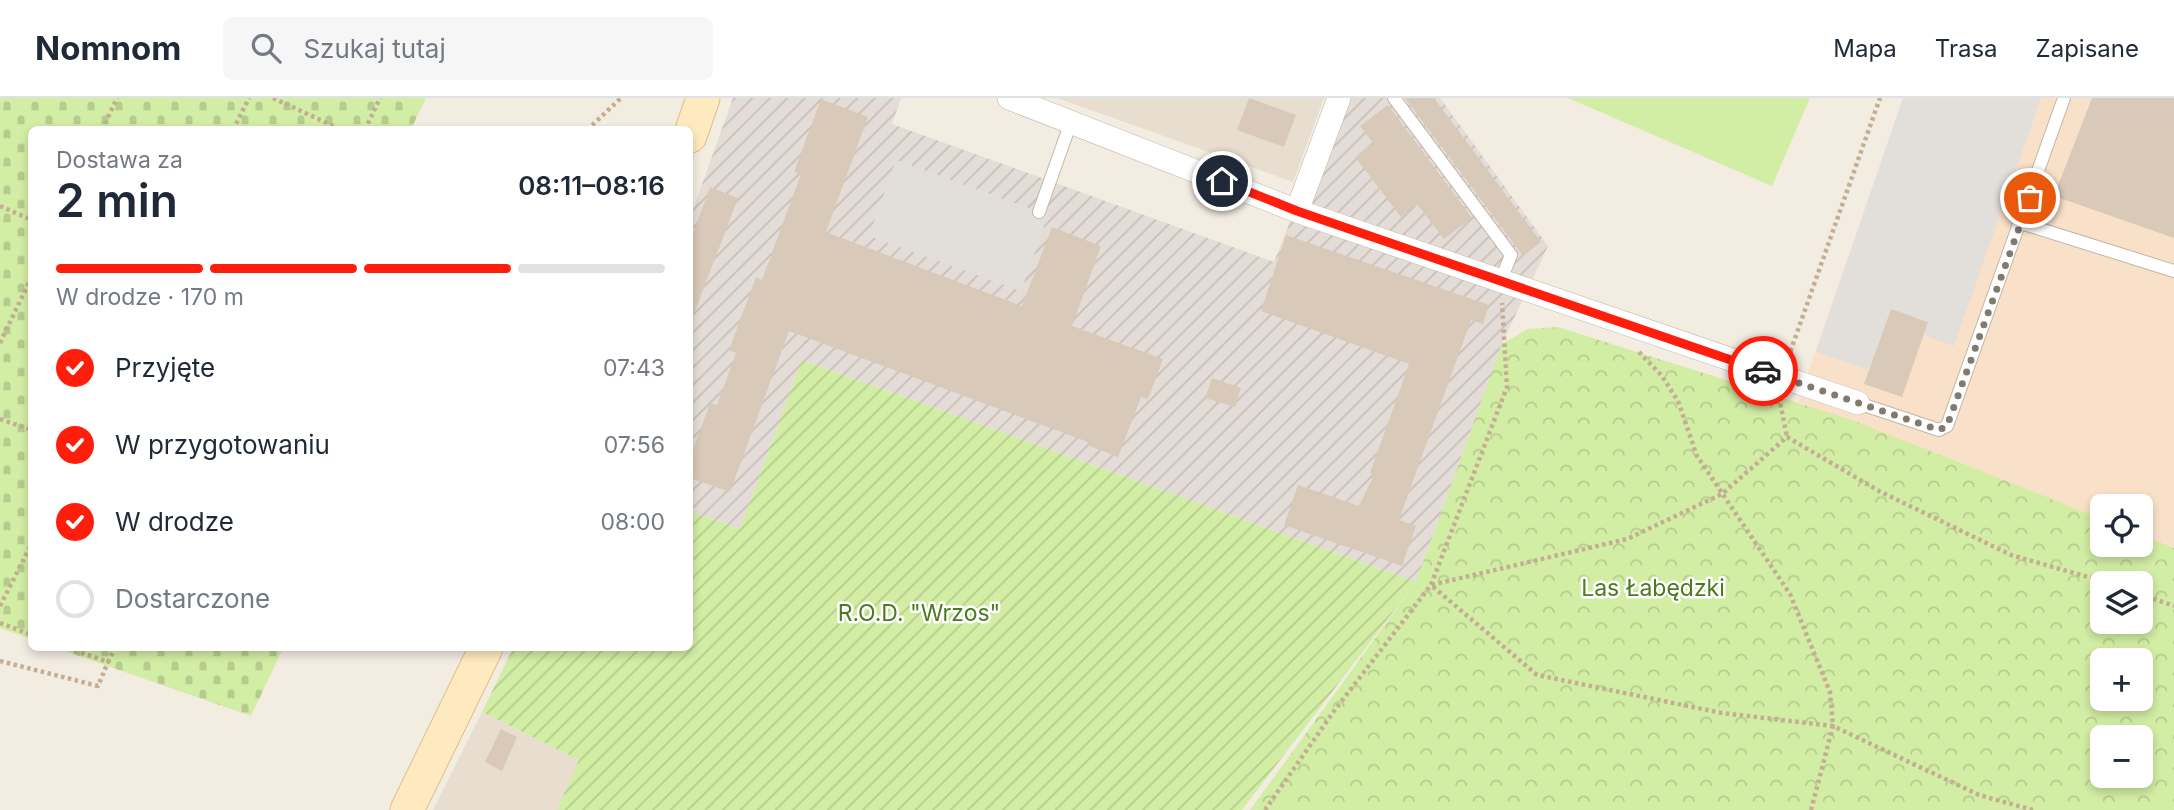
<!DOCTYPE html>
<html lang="pl">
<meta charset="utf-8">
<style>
body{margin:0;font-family:Inter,sans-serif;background:#f6f6f7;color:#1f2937;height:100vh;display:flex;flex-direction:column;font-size:26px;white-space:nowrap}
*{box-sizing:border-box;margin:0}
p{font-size:23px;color:#747a83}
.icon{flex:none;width:38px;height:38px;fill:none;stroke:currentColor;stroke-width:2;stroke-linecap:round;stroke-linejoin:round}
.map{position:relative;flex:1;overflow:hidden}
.side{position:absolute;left:28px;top:28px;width:665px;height:525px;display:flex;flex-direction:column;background:#fff;border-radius:10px;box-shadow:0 4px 10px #0003}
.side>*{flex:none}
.fabs{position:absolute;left:2090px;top:396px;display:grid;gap:14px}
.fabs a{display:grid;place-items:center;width:63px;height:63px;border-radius:10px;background:#fff;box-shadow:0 4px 10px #0003;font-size:35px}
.pin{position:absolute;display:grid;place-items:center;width:60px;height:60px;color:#fff;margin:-30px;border:4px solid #fff;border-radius:50%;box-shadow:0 2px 7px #0007}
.courier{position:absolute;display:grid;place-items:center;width:70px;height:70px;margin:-35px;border:5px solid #ff1d0c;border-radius:50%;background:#fff;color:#222;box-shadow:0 2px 9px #0007}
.head em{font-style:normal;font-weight:600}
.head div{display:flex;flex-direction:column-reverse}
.head{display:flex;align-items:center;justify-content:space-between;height:119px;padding:0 28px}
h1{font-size:46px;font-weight:600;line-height:52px}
.bar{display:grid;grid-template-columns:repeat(4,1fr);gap:10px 7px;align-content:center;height:84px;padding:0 28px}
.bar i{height:9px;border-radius:5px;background:#e0e1e3}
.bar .current{background:#ff1d0c}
.bar p{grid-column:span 4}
ol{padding:0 28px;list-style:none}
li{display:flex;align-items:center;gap:21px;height:77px}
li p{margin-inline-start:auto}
li .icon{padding:7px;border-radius:50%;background:#ff1d0c;color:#fff;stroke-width:4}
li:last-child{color:#747a83}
li i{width:38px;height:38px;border:4px solid #e0e1e3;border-radius:50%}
header{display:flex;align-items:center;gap:42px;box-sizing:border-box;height:98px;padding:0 35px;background:#fff;border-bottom:2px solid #e0e1e3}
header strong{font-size:33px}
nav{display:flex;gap:38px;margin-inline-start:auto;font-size:24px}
.search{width:490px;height:63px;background:#f6f6f7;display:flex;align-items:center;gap:18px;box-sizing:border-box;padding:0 24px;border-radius:10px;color:#747a83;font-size:26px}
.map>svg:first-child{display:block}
</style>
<header>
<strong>Nomnom</strong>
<div class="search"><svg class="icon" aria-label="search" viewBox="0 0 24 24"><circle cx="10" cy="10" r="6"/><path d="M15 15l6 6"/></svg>Szukaj tutaj</div>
<nav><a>Mapa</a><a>Trasa</a><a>Zapisane</a></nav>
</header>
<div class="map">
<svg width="2174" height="712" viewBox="0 0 2174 712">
<defs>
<pattern id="industrial-furrows" width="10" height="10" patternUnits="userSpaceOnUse" patternTransform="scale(1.75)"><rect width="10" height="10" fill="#e4ddd7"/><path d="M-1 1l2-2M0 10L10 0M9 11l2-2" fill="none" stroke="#c5bfb9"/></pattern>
<pattern id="forest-crowns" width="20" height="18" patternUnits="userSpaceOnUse" patternTransform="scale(1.75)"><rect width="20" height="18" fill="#d2eda4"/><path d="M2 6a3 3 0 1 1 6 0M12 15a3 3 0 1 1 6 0" fill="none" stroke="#b6cc8e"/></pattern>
<pattern id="cemetery-stones" width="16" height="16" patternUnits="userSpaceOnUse" patternTransform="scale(1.75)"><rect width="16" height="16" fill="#d2eda4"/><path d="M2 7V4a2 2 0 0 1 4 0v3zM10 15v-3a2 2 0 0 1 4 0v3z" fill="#b6cc8e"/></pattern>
<pattern id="garden-furrows" width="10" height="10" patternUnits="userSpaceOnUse" patternTransform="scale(1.75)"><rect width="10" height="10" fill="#d2eda4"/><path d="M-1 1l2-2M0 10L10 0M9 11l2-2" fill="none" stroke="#b6cc8e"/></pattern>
</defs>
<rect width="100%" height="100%" fill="#f3ece1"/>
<path fill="#e8decf" d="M 1057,0 L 1324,0 L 1293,84 Z
M 482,614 L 580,662 L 557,712 L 433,712 Z"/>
<path fill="#f9e0c9" d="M 1903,0 L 2174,0 L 2174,450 L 2140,436 L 2140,408 L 2102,408 L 2102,421 L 1798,304 Z"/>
<path fill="url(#industrial-furrows)" d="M 733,0 L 901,0 L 892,26 L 1274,164 L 1339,0 L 1440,0 L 1548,148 L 1502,246 L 1416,484 L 802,262 L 740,431 L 690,413 L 690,120 Z"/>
<path fill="url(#forest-crowns)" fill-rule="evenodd" d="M 1558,229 L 1852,322 L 2102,421 L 2102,446 L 2140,446 L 2140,436 L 2174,450 L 2174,712 L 1250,712 L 1416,484 L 1502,246 L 1528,231 ZM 2102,485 L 2140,485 L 2140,523 L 2102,523 ZM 2102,562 L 2140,562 L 2140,600 L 2102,600 ZM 2102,639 L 2140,639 L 2140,677 L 2102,677 Z"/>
<path fill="url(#cemetery-stones)" d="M 0,0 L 426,0 L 412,29 L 417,31 L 32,32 L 31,541 L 0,530 Z
M 56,550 L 283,550 L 251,618 Z"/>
<path fill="url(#garden-furrows)" d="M 802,262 L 1416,484 L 1242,712 L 557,712 L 579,662 L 482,614 L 513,550 L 690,550 L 690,413 L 740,431 Z"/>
<path fill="#d2eda4" d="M 1568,0 L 1810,0 L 1772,88 Z"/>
<path fill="#e2dfdb" d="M 1903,0 L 2041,0 L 1954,248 L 1923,237 L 1927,224 L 1891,211 L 1869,272 L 1816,254 Z
M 896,62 L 1048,117 L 1021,193 L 869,138 Z"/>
<path fill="#d9c9b8" d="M 1249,0 L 1296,17 L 1284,49 L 1237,32 Z
M 1405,0 L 1434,0 L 1541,144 L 1523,158 Z
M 2092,0 L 2174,0 L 2174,140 L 2054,98 Z
M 821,1 L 868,19 L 826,134 L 1022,208 L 1052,129 L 1101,148 L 1072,228 L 1163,261 L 1148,301 L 1141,299 L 1118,359 L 1087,347 L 1088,344 L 789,233 L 730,394 L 690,380 L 690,360 L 710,305 L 717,307 L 736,255 L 729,252 L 756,179 L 762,182 L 801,76 L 794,74 Z
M 1388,7 L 1472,120 L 1444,141 L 1417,106 L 1401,119 L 1355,59 L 1373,45 L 1360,28 Z
M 710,89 L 738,100 L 692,221 L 690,143 Z
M 1286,137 L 1489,207 L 1483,226 L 1471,222 L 1399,422 L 1416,428 L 1402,468 L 1284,427 L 1298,387 L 1359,408 L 1374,377 L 1370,375 L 1409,266 L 1261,213 Z
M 1891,211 L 1928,224 L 1902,299 L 1864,286 Z
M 1212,280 L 1241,290 L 1235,309 L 1205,300 Z
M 501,631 L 517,639 L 502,673 L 485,664 Z"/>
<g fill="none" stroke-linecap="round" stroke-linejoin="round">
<defs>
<path id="lane" d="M 1394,0 L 1511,157 L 1501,182
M 1039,114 L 1071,24
M 2021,125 L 2174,173
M 1858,305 L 1939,332 L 1947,328 L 2064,0"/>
<path id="street" d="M 1009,0 L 1297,113 L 1858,305
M 1297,113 L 1339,0"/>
<path id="secondary" d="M 690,38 L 703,0
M 407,712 L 486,550"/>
</defs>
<use href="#lane" stroke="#c2b6a6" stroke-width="14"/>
<use href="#street" stroke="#c2b6a6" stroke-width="24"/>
<use href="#secondary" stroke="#dbc18d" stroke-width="35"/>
<path stroke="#c3ae93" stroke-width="4.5" stroke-dasharray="3.5 3.5" stroke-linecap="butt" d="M 273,0 L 342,32
M 102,32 L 117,0
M 233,32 L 249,0
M 365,32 L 380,0
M 587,32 L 621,0
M 0,108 L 32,122
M 0,245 L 32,178
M 1639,254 L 1662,278 L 1678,303 L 1697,358 L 1790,496 L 1830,594 L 1833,628 L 1811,712
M 1788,260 L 1880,0
M 1779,299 L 1787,339
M 0,321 L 32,332
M 2140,496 L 2174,508
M 0,508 L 32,445
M 0,525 L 32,537
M 68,550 L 108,564 L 115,550
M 0,563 L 98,588 L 108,564
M 1265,712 L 1334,613 L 1431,487 L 1507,289 L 1502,205
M 2033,712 L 1979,697 L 1833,628 L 1722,615 L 1537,577 L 1431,487 L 1627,441 L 1722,396 L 1787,339 L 1879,393 L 2011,457 L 2109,485"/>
<use href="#lane" stroke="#fff" stroke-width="12"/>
<use href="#street" stroke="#fff" stroke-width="23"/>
<use href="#secondary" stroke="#ffeabf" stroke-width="33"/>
</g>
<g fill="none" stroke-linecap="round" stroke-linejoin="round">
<path stroke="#827a6f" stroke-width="7" stroke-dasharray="0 12.6" d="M 1763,273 L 1939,332 L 1947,328 L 2030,100"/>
<path stroke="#ff1d0c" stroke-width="9" d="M 1222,83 L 1297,113 L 1763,273"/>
</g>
<g text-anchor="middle" stroke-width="5" stroke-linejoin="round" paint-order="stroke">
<g font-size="23" fill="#4a7c1f" stroke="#fff">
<text x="1653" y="498">Las Łabędzki</text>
<text x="919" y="523">R.O.D. "Wrzos"</text>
</g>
</g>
</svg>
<div class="fabs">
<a><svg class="icon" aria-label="locate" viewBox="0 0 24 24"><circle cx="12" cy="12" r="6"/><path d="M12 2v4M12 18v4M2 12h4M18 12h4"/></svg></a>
<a><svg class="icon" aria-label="layers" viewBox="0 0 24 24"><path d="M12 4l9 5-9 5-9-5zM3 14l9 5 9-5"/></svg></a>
<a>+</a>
<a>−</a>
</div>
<div class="pin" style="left:2030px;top:100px;background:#ea580c"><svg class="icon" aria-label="bag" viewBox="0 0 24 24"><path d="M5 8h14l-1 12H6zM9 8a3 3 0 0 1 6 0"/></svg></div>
<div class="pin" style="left:1222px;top:83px;background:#1f2937"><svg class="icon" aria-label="home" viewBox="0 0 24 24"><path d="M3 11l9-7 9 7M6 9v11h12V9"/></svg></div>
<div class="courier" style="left:1763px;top:273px"><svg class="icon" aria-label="car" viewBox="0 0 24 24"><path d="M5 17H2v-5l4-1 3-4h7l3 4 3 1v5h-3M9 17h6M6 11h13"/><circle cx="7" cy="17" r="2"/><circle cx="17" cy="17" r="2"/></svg></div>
<section class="side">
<div class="head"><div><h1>2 min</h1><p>Dostawa za</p></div><em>08:11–08:16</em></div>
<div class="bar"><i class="current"></i><i class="current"></i><i class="current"></i><i></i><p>W drodze · 170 m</p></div>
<ol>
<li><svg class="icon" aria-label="check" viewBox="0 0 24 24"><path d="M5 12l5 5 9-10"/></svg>Przyjęte<p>07:43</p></li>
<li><svg class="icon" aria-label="check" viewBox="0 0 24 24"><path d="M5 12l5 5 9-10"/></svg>W przygotowaniu<p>07:56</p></li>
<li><svg class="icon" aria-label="check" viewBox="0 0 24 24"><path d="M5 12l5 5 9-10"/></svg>W drodze<p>08:00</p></li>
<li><i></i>Dostarczone</li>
</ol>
</section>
</div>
